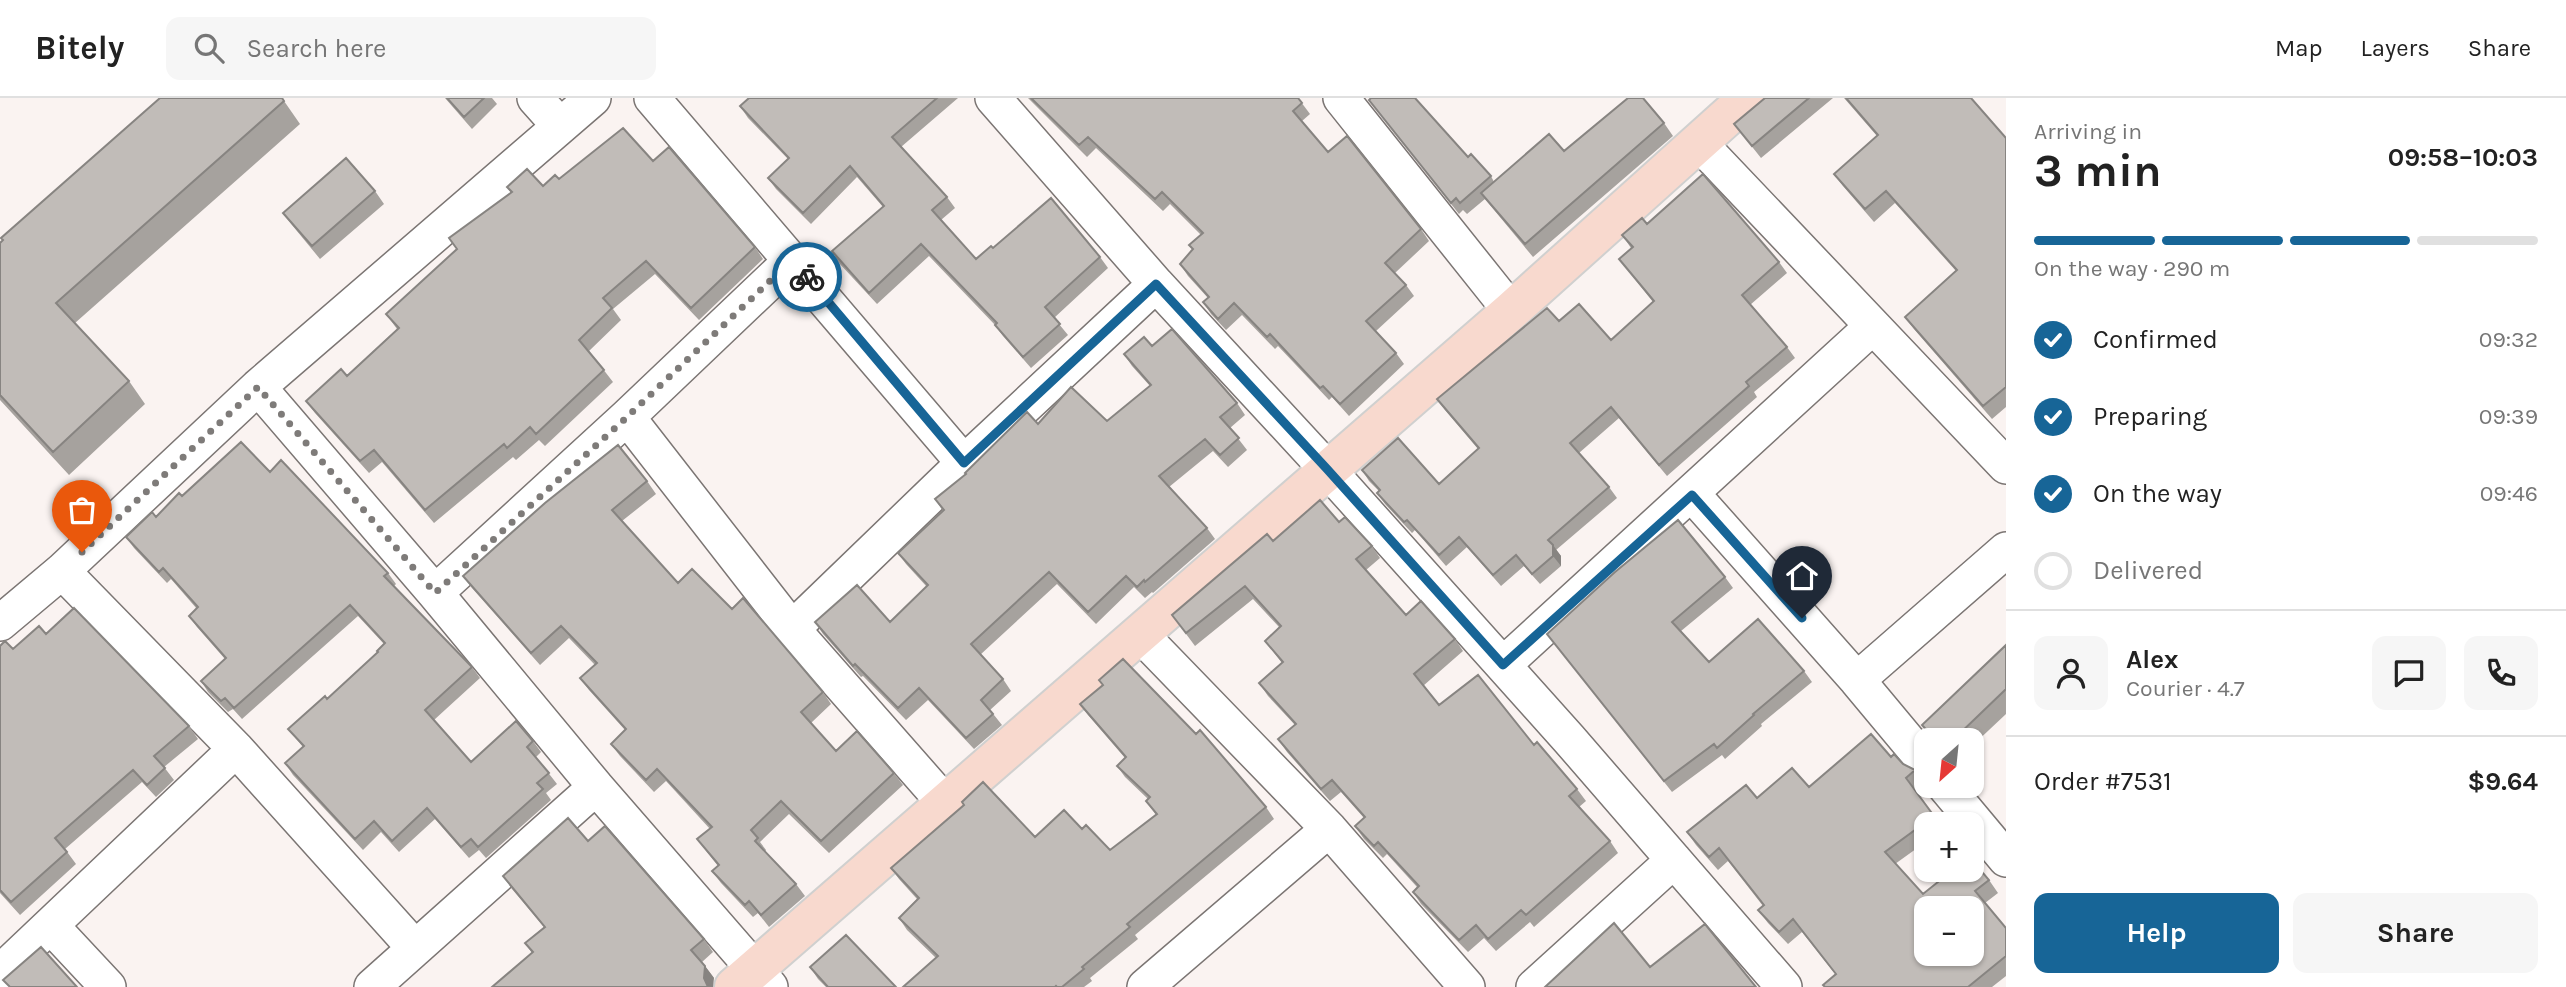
<!DOCTYPE html>
<meta charset="utf-8">
<style>
body{margin:0;font-family:Karla,sans-serif;background:#f6f6f6;color:#222;height:100vh;display:flex;flex-direction:column;font-size:26px;white-space:nowrap}
*{box-sizing:border-box;margin:0}
p{font-size:23px;color:#767676}
.icon{flex:none;width:38px;height:38px;fill:none;stroke:currentColor;stroke-width:2;stroke-linecap:round;stroke-linejoin:round}
.map{position:relative;flex:1;overflow:hidden}
.drawer{display:flex;flex-direction:column;background:#fff;width:560px}
.drawer>*{flex:none}
.needle{width:46px;rotate:207deg}
.fabs{position:absolute;left:1914px;top:630px;display:grid;gap:14px}
.fabs a{display:grid;place-items:center;width:70px;height:70px;border-radius:14px;background:#fff;box-shadow:0 2px 5px #0004;font-size:35px}
.pin{position:absolute;display:grid;place-items:center;width:60px;height:60px;color:#fff;margin:-72px -30px;border-radius:50% 50% 50% 0;rotate:-45deg;box-shadow:0 0 7px #0007}
.pin .icon{rotate:45deg}
.courier{position:absolute;display:grid;place-items:center;width:70px;height:70px;margin:-35px;border:5px solid #176597;border-radius:50%;background:#fff;color:#222;box-shadow:0 2px 9px #0007}
.summary em{font-style:normal;font-weight:700}
.summary div{display:flex;flex-direction:column-reverse}
.summary{display:flex;align-items:center;justify-content:space-between;height:119px;padding:0 28px}
h1{font-size:46px;font-weight:700;line-height:52px}
.bar{display:grid;grid-template-columns:repeat(4,1fr);gap:10px 7px;align-content:center;height:84px;padding:0 28px}
.bar i{height:9px;border-radius:5px;background:#e0e0e0}
.bar .on{background:#176597}
.bar p{grid-column:span 4}
.line{display:flex;align-items:center;gap:18px;padding:0 28px;border-top:2px solid #e0e0e0}
.line div{flex:1}
.round{display:grid;place-items:center;flex:none;width:74px;height:74px;border-radius:14px;background:#f6f6f6}
ol{padding:0 28px;list-style:none}
li{display:flex;align-items:center;gap:21px;height:77px}
li p{margin-inline-start:auto}
li .icon{padding:7px;border-radius:50%;background:#176597;color:#fff;stroke-width:4}
li:last-child{color:#767676}
li i{width:38px;height:38px;border:4px solid #e0e0e0;border-radius:50%}
.button{display:flex;gap:14px;margin-top:auto;padding:14px 28px}
.button a{flex:1;height:80px;border-radius:14px;background:#176597;color:#fff;font-size:28px;font-weight:700;line-height:80px;text-align:center}
.button a+a{background:#f6f6f6;color:#222}
header{display:flex;align-items:center;gap:42px;box-sizing:border-box;height:98px;padding:0 35px;background:#fff;border-bottom:2px solid #e0e0e0}
header strong{font-size:33px}
nav{display:flex;gap:38px;margin-inline-start:auto;font-size:24px}
.search{width:490px;height:63px;background:#f6f6f6;display:flex;align-items:center;gap:18px;box-sizing:border-box;padding:0 24px;border-radius:14px;color:#767676;font-size:26px}
main{display:flex;flex:1;min-height:0}
.map>svg:first-child{display:block}
</style>
<header>
<strong>Bitely</strong>
<div class="search"><svg class="icon" aria-label="search" viewBox="0 0 24 24"><circle cx="10" cy="10" r="6"/><path d="M15 15l6 6"/></svg>Search here</div>
<nav><a>Map</a><a>Layers</a><a>Share</a></nav>
</header>
<main>
<div class="map">
<svg width="2006" height="889" viewBox="0 0 2006 889">
<rect width="100%" height="100%" fill="#faf3f1"/>
<g fill="none" stroke-linecap="round" stroke-linejoin="round">
<defs>
<path id="minor" d="M 535,0 L 560,28
M 652,0 L 964,365
M 993,0 L 1156,186 L 1327,371 L 1569,641 L 1784,889
M 1341,0 L 1511,213
M 1699,45 L 2006,368
M 258,289 L 435,495 L 596,689 L 770,889
M 627,319 L 792,531 L 945,705
M 1692,396 L 1857,582 L 1927,666
M 62,473 L 236,651 L 414,849
M 435,495 L 627,319 L 792,162
M 0,525 L 62,473 L 258,289 L 593,0
M 792,531 L 964,365 L 1156,186
M 1140,536 L 1329,731 L 1467,889
M 1503,567 L 1872,229
M 1857,582 L 2006,452
M 1945,688 L 2006,761
M 51,828 L 108,889
M 0,875 L 236,651
M 372,889 L 596,689
M 1145,889 L 1329,731
M 1534,889 L 1674,762"/>
<path id="major" d="M 734,889 L 1511,213 L 1748,0"/>
</defs>
<use href="#minor" stroke="#7b7573" stroke-width="38"/>
<use href="#major" stroke="#d0d0cf" stroke-width="42"/>
<use href="#minor" stroke="#fff" stroke-width="35"/>
<use href="#major" stroke="#f8d9ce" stroke-width="38"/>
</g>
<path fill="#a6a29e" d="M 445,0 L 492,0 L 497,6 L 472,31 Z
M 749,0 L 958,0 L 901,49 L 947,99 L 955,110 L 941,122 L 976,161 L 993,150 L 1100,159 L 1108,170 L 1054,220 L 1068,237 L 1031,270 L 1003,238 L 995,227 L 929,158 L 877,206 L 839,165 L 832,153 L 883,109 L 857,79 L 811,126 L 776,91 L 768,80 L 788,61 L 748,20 L 740,8 Z
M 1028,0 L 1298,0 L 1310,16 L 1302,23 L 1328,54 L 1421,131 L 1429,143 L 1395,175 L 1406,187 L 1414,198 L 1376,233 L 1396,255 L 1404,266 L 1349,318 L 1332,299 L 1329,302 L 1278,248 L 1275,251 L 1242,217 L 1226,232 L 1211,216 L 1203,204 L 1208,200 L 1188,178 L 1180,166 L 1193,152 L 1189,147 L 1201,137 L 1170,106 L 1163,113 L 1096,50 L 1087,59 Z
M 1765,0 L 1833,0 L 1761,60 L 1734,26 Z
M 1844,0 L 1971,0 L 2006,40 L 2006,309 L 1992,321 L 1914,231 L 1905,219 L 1956,173 L 1895,105 L 1874,124 L 1843,88 L 1834,76 L 1877,38 Z
M 1369,2 L 1468,59 L 1491,78 L 1494,84 L 1564,53 L 1664,25 L 1673,38 L 1533,159 L 1485,101 L 1467,116 L 1463,112 L 1459,116 Z
M 284,3 L 300,26 L 75,225 L 129,283 L 145,306 L 69,377 L 0,302 L 0,145 Z
M 653,63 L 755,149 L 763,161 L 699,222 L 655,176 L 613,211 L 621,222 L 589,253 L 613,284 L 545,348 L 539,342 L 516,362 L 513,359 L 434,425 L 382,364 L 369,375 L 315,315 L 306,303 L 347,278 L 397,231 L 386,216 L 457,151 L 511,95 L 507,89 L 543,88 L 559,81 Z
M 375,93 L 384,106 L 320,161 L 292,127 L 283,115 Z
M 1647,126 L 1779,164 L 1787,175 L 1750,207 L 1787,249 L 1795,260 L 1754,294 L 1757,299 L 1667,378 L 1619,320 L 1579,355 L 1609,389 L 1617,400 L 1556,452 L 1561,458 L 1561,468 L 1540,486 L 1524,468 L 1501,488 L 1467,449 L 1446,468 L 1415,432 L 1412,435 L 1385,406 L 1377,395 L 1379,393 L 1369,383 L 1362,372 L 1439,386 L 1478,351 L 1445,312 L 1437,301 L 1559,223 L 1611,242 L 1653,204 L 1619,161 L 1631,150 L 1622,137 Z
M 1152,248 L 1237,305 L 1245,317 L 1230,330 L 1247,352 L 1228,369 L 1213,353 L 1169,389 L 1207,430 L 1215,441 L 1153,495 L 1152,494 L 1145,500 L 1134,489 L 1096,526 L 1057,486 L 980,557 L 1003,581 L 1011,593 L 990,612 L 1002,627 L 974,651 L 928,602 L 906,622 L 863,578 L 861,579 L 823,536 L 815,524 L 890,524 L 927,489 L 906,466 L 898,455 L 943,413 L 935,401 L 1038,326 L 1107,323 L 1150,288 L 1132,268 L 1124,256 Z
M 270,374 L 388,475 L 396,486 L 394,488 L 472,569 L 480,580 L 434,622 L 471,664 L 533,643 L 541,654 L 536,659 L 557,686 L 546,695 L 551,702 L 486,760 L 479,752 L 469,760 L 435,721 L 399,754 L 381,734 L 363,752 L 293,677 L 285,665 L 303,649 L 288,631 L 327,601 L 378,554 L 384,546 L 358,518 L 242,621 L 233,611 L 228,614 L 208,594 L 201,583 L 225,561 L 197,529 L 189,518 L 197,511 L 171,481 L 167,485 L 134,450 L 126,439 L 156,419 L 182,398 Z
M 647,383 L 656,396 L 622,423 L 678,485 L 732,511 L 823,594 L 831,606 L 811,625 L 836,653 L 894,675 L 903,687 L 829,755 L 789,716 L 760,744 L 766,752 L 765,754 L 796,786 L 805,798 L 769,829 L 758,815 L 753,819 L 721,785 L 712,773 L 718,768 L 697,741 L 710,731 L 666,683 L 654,694 L 620,658 L 611,646 L 625,632 L 589,592 L 580,580 L 595,567 L 569,540 L 540,567 L 472,490 L 463,478 Z
M 1339,424 L 1372,448 L 1380,460 L 1366,472 L 1406,517 L 1455,541 L 1463,553 L 1423,588 L 1439,607 L 1534,647 L 1577,691 L 1586,703 L 1579,709 L 1610,743 L 1618,755 L 1534,829 L 1530,824 L 1496,853 L 1484,840 L 1468,854 L 1421,806 L 1413,794 L 1417,789 L 1387,756 L 1383,760 L 1364,741 L 1355,728 L 1364,720 L 1341,694 L 1330,703 L 1287,654 L 1278,641 L 1295,627 L 1268,598 L 1259,585 L 1282,565 L 1265,543 L 1279,529 L 1253,501 L 1195,548 L 1172,517 L 1273,443 Z
M 1725,479 L 1733,490 L 1681,533 L 1709,564 L 1804,573 L 1812,584 L 1761,626 L 1762,628 L 1725,661 L 1722,657 L 1672,694 L 1547,536 Z
M 46,536 L 189,628 L 198,641 L 164,669 L 174,682 L 156,699 L 142,684 L 65,751 L 76,766 L 20,817 L 0,795 L 0,548 L 13,551 Z
M 2006,547 L 2006,616 L 1972,648 L 1972,642 L 1933,642 L 1922,627 Z
M 1099,582 L 1266,709 L 1274,721 L 1135,837 L 1138,841 L 1090,880 L 1092,883 L 1084,889 L 903,889 L 936,860 L 907,832 L 899,820 L 917,801 L 899,781 L 891,770 L 1035,739 L 1082,731 L 1110,752 L 1156,717 L 1146,703 L 1148,701 L 1125,679 L 1117,668 L 1125,660 L 1088,617 L 1080,606 L 1103,587 Z
M 1891,659 L 1915,672 L 1924,685 L 1915,693 L 1940,726 L 1927,726 L 1927,743 L 1895,766 L 1923,796 L 1989,782 L 1998,795 L 1985,805 L 2006,830 L 2006,878 L 1992,889 L 1824,889 L 1836,877 L 1802,834 L 1788,846 L 1768,825 L 1758,812 L 1763,808 L 1728,763 L 1718,772 L 1696,747 L 1687,734 L 1757,700 L 1809,689 Z
M 588,743 L 704,841 L 713,854 L 702,864 L 714,880 L 532,855 L 525,845 L 544,829 L 512,791 L 503,778 Z
M 810,869 L 896,889 L 826,889 L 818,881 Z"/>
<path fill="#878481" d="M 1553,447 L 1561,458 L 1561,468 L 1553,458 Z
M 705,868 L 714,880 L 713,889 L 708,889 L 704,880 Z"/>
<path fill="#c1bcb8" stroke="#878481" stroke-width="2" fill-rule="evenodd" d="M 160,0 L 282,0 L 284,3 L 56,205 L 129,283 L 53,354 L 0,297 L 0,145 L 3,142 L 1,140 Z
M 447,0 L 484,0 L 464,19 Z
M 749,0 L 937,0 L 892,39 L 947,99 L 932,112 L 976,161 L 991,148 L 993,150 L 1051,100 L 1100,159 L 1045,209 L 1060,226 L 1023,259 L 995,227 L 997,225 L 921,146 L 869,195 L 832,153 L 884,108 L 850,68 L 803,115 L 768,80 L 789,60 L 740,8 Z
M 1031,0 L 1298,0 L 1302,5 L 1293,13 L 1328,54 L 1347,38 L 1421,131 L 1385,165 L 1406,187 L 1366,223 L 1396,255 L 1340,306 L 1323,288 L 1320,290 L 1270,236 L 1267,239 L 1234,205 L 1218,221 L 1203,204 L 1209,199 L 1180,166 L 1193,151 L 1189,147 L 1203,135 L 1162,94 L 1155,101 L 1088,39 L 1079,47 Z
M 1371,0 L 1415,0 L 1468,59 L 1471,56 L 1491,78 L 1460,105 L 1456,100 L 1451,105 L 1369,2 Z
M 1628,0 L 1643,0 L 1664,25 L 1525,146 L 1481,95 L 1549,36 L 1564,53 Z
M 1765,0 L 1809,0 L 1752,48 L 1734,26 Z
M 1846,0 L 1971,0 L 2006,40 L 2006,289 L 1983,308 L 1905,219 L 1957,172 L 1886,93 L 1865,111 L 1834,76 L 1878,37 Z
M 623,30 L 653,63 L 669,49 L 755,149 L 691,210 L 646,163 L 603,200 L 612,210 L 579,242 L 604,272 L 536,336 L 530,329 L 507,350 L 504,346 L 425,412 L 374,352 L 360,363 L 306,303 L 341,271 L 347,278 L 399,230 L 386,216 L 457,151 L 449,140 L 512,94 L 507,89 L 527,71 L 543,88 L 555,77 L 559,81 Z
M 346,60 L 375,93 L 312,148 L 283,115 Z
M 1703,76 L 1779,164 L 1742,197 L 1787,249 L 1746,284 L 1749,288 L 1659,367 L 1611,309 L 1570,345 L 1609,389 L 1548,442 L 1553,447 L 1553,458 L 1532,476 L 1516,457 L 1493,477 L 1459,439 L 1439,457 L 1407,422 L 1404,424 L 1377,395 L 1380,392 L 1362,372 L 1398,340 L 1439,386 L 1479,350 L 1437,301 L 1547,210 L 1559,223 L 1579,206 L 1611,242 L 1654,203 L 1619,161 L 1633,149 L 1622,137 L 1642,120 L 1647,126 Z
M 1172,231 L 1237,305 L 1220,319 L 1239,340 L 1220,357 L 1205,341 L 1159,378 L 1207,430 L 1145,484 L 1144,482 L 1137,489 L 1126,478 L 1088,514 L 1049,474 L 971,546 L 1003,581 L 981,602 L 993,616 L 966,640 L 919,590 L 898,610 L 855,566 L 853,568 L 815,524 L 857,487 L 890,524 L 928,487 L 898,455 L 944,412 L 935,401 L 966,376 L 965,375 L 1027,314 L 1038,326 L 1071,289 L 1107,323 L 1151,287 L 1124,256 L 1144,239 L 1152,248 Z
M 241,344 L 270,374 L 281,362 L 388,475 L 384,478 L 472,569 L 425,612 L 471,664 L 516,623 L 533,643 L 527,649 L 549,675 L 537,685 L 543,691 L 478,749 L 471,741 L 461,749 L 427,710 L 392,743 L 374,723 L 355,741 L 285,665 L 304,648 L 288,631 L 325,598 L 327,601 L 378,554 L 377,553 L 385,545 L 350,507 L 234,610 L 225,600 L 221,603 L 201,583 L 226,560 L 189,518 L 198,509 L 163,470 L 159,474 L 126,439 L 152,414 L 156,419 L 179,395 L 182,398 Z
M 618,347 L 647,383 L 612,412 L 678,485 L 692,471 L 732,511 L 743,500 L 823,594 L 801,614 L 836,653 L 857,633 L 894,675 L 821,743 L 781,703 L 751,732 L 758,740 L 755,743 L 796,786 L 761,817 L 749,803 L 745,807 L 712,773 L 719,767 L 697,741 L 712,729 L 657,671 L 646,682 L 611,646 L 626,631 L 580,580 L 597,565 L 561,528 L 531,555 L 463,478 L 545,405 Z
M 1320,402 L 1339,424 L 1345,419 L 1372,448 L 1356,461 L 1406,517 L 1421,503 L 1455,541 L 1414,576 L 1439,607 L 1478,577 L 1534,647 L 1537,644 L 1577,691 L 1569,698 L 1610,743 L 1526,817 L 1521,812 L 1488,841 L 1476,827 L 1459,842 L 1413,794 L 1419,788 L 1378,744 L 1374,748 L 1355,728 L 1365,719 L 1332,682 L 1321,691 L 1278,641 L 1296,626 L 1259,585 L 1283,564 L 1265,543 L 1281,528 L 1245,488 L 1186,535 L 1172,517 L 1267,436 L 1273,443 Z
M 1678,422 L 1725,479 L 1672,524 L 1709,564 L 1758,521 L 1804,573 L 1753,616 L 1754,617 L 1717,650 L 1714,646 L 1664,683 L 1547,536 L 1615,474 Z
M 74,510 L 189,628 L 154,658 L 165,670 L 147,687 L 133,672 L 55,740 L 67,754 L 11,804 L 0,792 L 0,548 L 5,543 L 13,551 L 39,528 L 46,536 Z
M 2006,547 L 2006,591 L 1953,642 L 1934,642 L 1933,639 L 1922,627 Z
M 1123,561 L 1196,636 L 1200,632 L 1266,709 L 1127,826 L 1130,829 L 1082,869 L 1084,871 L 1062,889 L 1057,889 L 1056,888 L 1055,889 L 903,889 L 938,858 L 899,820 L 919,800 L 891,770 L 964,707 L 962,704 L 983,684 L 1035,739 L 1064,712 L 1082,731 L 1086,727 L 1110,752 L 1157,716 L 1146,703 L 1150,699 L 1117,668 L 1126,659 L 1080,606 L 1103,587 L 1099,582 Z
M 1871,636 L 1891,659 L 1894,656 L 1903,666 L 1915,672 L 1906,680 L 1934,718 L 1885,754 L 1923,796 L 1953,772 L 1972,772 L 1972,762 L 1989,782 L 1975,793 L 2006,830 L 2006,858 L 1968,889 L 1825,889 L 1823,887 L 1836,876 L 1793,821 L 1779,834 L 1758,812 L 1764,807 L 1719,750 L 1709,759 L 1687,734 L 1746,687 L 1757,700 L 1792,670 L 1809,689 ZM 1927,810 L 1972,810 L 1972,856 L 1927,856 Z
M 568,720 L 588,743 L 605,728 L 704,841 L 691,852 L 705,868 L 704,880 L 708,889 L 492,889 L 533,854 L 525,845 L 545,829 L 503,778 Z
M 1614,825 L 1650,869 L 1705,826 L 1756,889 L 1545,889 Z
M 846,837 L 896,889 L 828,889 L 810,869 Z
M 41,849 L 77,889 L 10,889 L 3,882 Z"/>
<g fill="none" stroke-linecap="round" stroke-linejoin="round">
<path stroke="#7e7b79" stroke-width="7" stroke-dasharray="0 12.6" d="M 82,454 L 258,289 L 435,495 L 627,319 L 792,162 L 807,179"/>
<path stroke="#176597" stroke-width="9" d="M 807,179 L 964,365 L 1156,186 L 1327,371 L 1503,567 L 1692,397 L 1802,520"/>
</g>
</svg>
<div class="fabs">
<a><svg class="needle" viewBox="-14 -14 28 28"><path d="M0-13l5 13h-10z" fill="#e53935"/><path d="M0 13l5-13h-10z" fill="#767676"/></svg></a>
<a>+</a>
<a>−</a>
</div>
<div class="pin" style="left:82px;top:454px;background:#ea580c"><svg class="icon" aria-label="bag" viewBox="0 0 24 24"><path d="M5 8h14l-1 12H6zM9 8a3 3 0 0 1 6 0"/></svg></div>
<div class="pin" style="left:1802px;top:520px;background:#1f2937"><svg class="icon" aria-label="home" viewBox="0 0 24 24"><path d="M3 11l9-7 9 7M6 9v11h12V9"/></svg></div>
<div class="courier" style="left:807px;top:179px"><svg class="icon" aria-label="bike" viewBox="0 0 24 24"><circle cx="6" cy="16" r="4"/><circle cx="18" cy="16" r="4"/><path d="M6 16l4-8h5l3 8M10 8l3 8H6M13 5h3"/></svg></div>
</div>
<section class="drawer">
<div class="summary"><div><h1>3 min</h1><p>Arriving in</p></div><em>09:58–10:03</em></div>
<div class="bar"><i class="on"></i><i class="on"></i><i class="on"></i><i></i><p>On the way · 290 m</p></div>
<ol>
<li><svg class="icon" aria-label="check" viewBox="0 0 24 24"><path d="M5 12l5 5 9-10"/></svg>Confirmed<p>09:32</p></li>
<li><svg class="icon" aria-label="check" viewBox="0 0 24 24"><path d="M5 12l5 5 9-10"/></svg>Preparing<p>09:39</p></li>
<li><svg class="icon" aria-label="check" viewBox="0 0 24 24"><path d="M5 12l5 5 9-10"/></svg>On the way<p>09:46</p></li>
<li><i></i>Delivered</li>
</ol>
<div class="line" style="height:126px"><a class="round"><svg class="icon" aria-label="person" viewBox="0 0 24 24"><circle cx="12" cy="8" r="4"/><path d="M4 21q1-7 8-7t8 7"/></svg></a><div><b>Alex</b><p>Courier · 4.7</p></div><a class="round"><svg class="icon" aria-label="chat" viewBox="0 0 24 24"><path d="M4 5h16v11H9l-5 4z"/></svg></a><a class="round"><svg class="icon" aria-label="phone" viewBox="0 0 24 24"><path d="M5 4h4l2 5-3 2q2 4 5 5l2-3 5 2v4C11 20 4 13 5 4z"/></svg></a></div>
<div class="line" style="height:91px"><div>Order #7531</div><b>$9.64</b></div>
<div class="button"><a>Help</a><a>Share</a></div>
</section>
</main>
